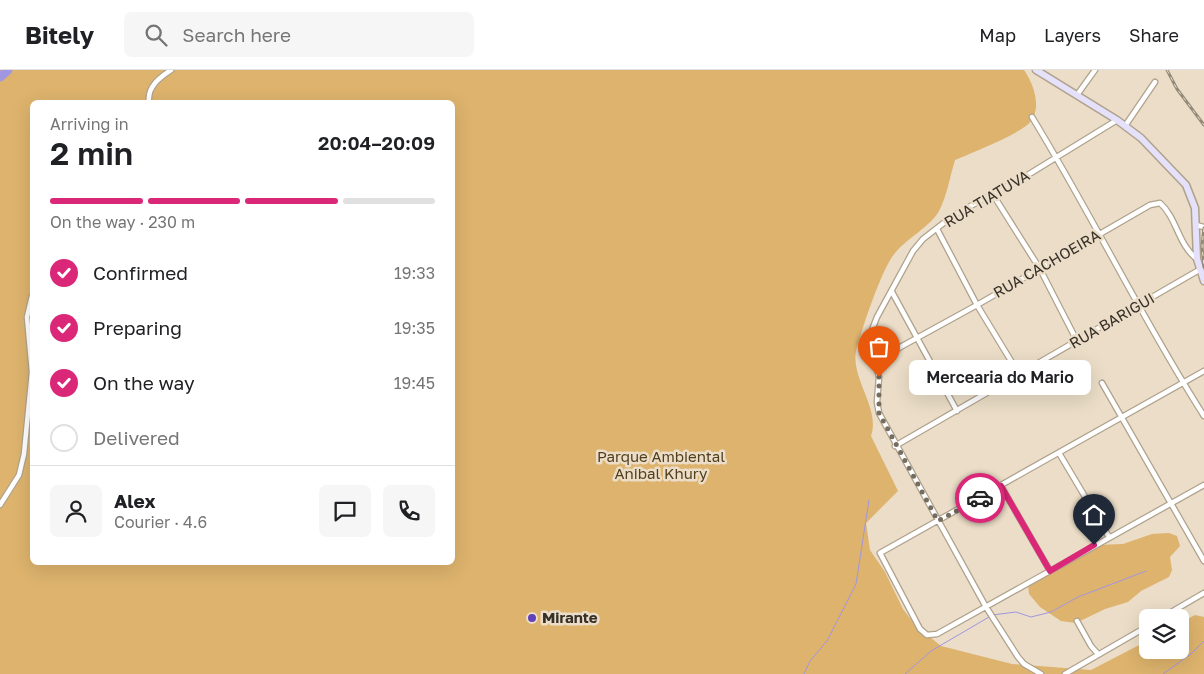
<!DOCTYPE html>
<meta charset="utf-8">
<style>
body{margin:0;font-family:"Golos Text",sans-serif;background:#f6f6f6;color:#202124;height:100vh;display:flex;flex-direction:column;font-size:19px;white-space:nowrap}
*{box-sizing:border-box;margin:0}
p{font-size:16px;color:#757577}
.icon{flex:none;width:28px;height:28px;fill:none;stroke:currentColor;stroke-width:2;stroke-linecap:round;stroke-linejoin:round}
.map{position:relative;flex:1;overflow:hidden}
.drawer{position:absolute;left:30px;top:30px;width:425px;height:465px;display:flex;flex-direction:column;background:#fff;border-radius:8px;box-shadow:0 5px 20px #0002}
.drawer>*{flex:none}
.buttons{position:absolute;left:1139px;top:539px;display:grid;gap:10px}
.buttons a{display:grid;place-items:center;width:50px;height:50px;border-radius:8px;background:#fff;box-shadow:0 5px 20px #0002;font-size:25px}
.pin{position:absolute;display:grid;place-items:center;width:42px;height:42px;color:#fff;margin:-51px -21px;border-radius:50% 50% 50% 0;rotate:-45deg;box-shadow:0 0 5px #0007}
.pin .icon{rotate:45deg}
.courier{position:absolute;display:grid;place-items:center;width:50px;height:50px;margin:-25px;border:4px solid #db2777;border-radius:50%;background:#fff;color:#222;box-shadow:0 1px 6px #0007}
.bubble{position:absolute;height:35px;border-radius:8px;background:#fff;box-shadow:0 5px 20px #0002;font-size:16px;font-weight:600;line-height:35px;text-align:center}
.headline em{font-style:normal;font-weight:600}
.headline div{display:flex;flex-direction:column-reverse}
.headline{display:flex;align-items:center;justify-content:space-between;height:85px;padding:0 20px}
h1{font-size:32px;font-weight:600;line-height:38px}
.bar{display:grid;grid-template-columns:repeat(4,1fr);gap:8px 5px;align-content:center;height:60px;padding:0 20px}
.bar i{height:6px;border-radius:4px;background:#e0e0e0}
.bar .current{background:#db2777}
.bar p{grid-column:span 4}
.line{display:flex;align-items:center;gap:12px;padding:0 20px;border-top:1px solid #e0e0e0}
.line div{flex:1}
.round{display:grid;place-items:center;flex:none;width:52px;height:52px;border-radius:8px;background:#f6f6f6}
ol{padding:0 20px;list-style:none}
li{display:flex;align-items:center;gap:15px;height:55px}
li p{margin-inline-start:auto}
li .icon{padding:5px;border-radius:50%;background:#db2777;color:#fff;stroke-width:4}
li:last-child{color:#757577}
li i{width:28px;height:28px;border:2px solid #e0e0e0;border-radius:50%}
header{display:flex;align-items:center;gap:30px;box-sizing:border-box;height:70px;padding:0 25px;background:#fff;border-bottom:1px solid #e0e0e0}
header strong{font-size:24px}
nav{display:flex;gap:28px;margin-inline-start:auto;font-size:18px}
.search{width:350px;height:45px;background:#f6f6f6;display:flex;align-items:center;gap:12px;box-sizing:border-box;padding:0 18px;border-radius:8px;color:#757577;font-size:19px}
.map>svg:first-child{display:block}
</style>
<header>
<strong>Bitely</strong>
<div class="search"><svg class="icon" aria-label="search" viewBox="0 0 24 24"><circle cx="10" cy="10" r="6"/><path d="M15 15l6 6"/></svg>Search here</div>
<nav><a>Map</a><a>Layers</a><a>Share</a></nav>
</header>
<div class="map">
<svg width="1204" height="604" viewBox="0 0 1204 604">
<rect width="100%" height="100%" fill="#ebddc7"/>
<path fill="#ddb36d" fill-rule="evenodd" d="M 0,0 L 1024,0 C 1033,13 1042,36 1031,51 C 1023,63 971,83 955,90 C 950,106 947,126 939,141 C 931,156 906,169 895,183 C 882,198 863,256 857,277 C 848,307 881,337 871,366 L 898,421 L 866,453 L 870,480 L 885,502 L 903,539 L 915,555 L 941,576 L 1012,594 L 1091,600 L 1147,571 L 1148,580 L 1180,580 L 1180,553 L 1195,545 L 1204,547 L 1204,604 L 0,604 ZM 32,32 L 452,32 L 452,492 L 32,492 Z
M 1169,463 L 1177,466 L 1180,476 L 1170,487 L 1172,500 L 1169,507 L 1141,521 L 1128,532 L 1105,539 L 1076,553 L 1061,551 L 1040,537 L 1029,524 L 1028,515 L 1032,508 L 1054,500 L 1087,477 L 1097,475 L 1123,474 L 1152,464 Z"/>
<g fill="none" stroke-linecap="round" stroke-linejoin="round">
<path stroke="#a196e1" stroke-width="1" d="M 992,545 L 1016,542 L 1031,547 L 1051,542 L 1078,527 L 1146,501
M 804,604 L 810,591 L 827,571 L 856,514 L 869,430
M 905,604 L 931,581 L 989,547
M 1163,604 L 1192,583 L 1204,571"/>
<path stroke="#a196e1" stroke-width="9" d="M 0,7 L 8,0"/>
<defs>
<path id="minor" d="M 1077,25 L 1095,0
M 149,32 C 147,17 160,7 171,0
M 1032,47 C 1092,145 1142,249 1204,346
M 1125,56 L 1155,12
M 992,123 L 1040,199 L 1077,271
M 1196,155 L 1204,157
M 937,159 L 977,235 L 1019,304
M 892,222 L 957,341
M 875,291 L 977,235 L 1150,135 L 1160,133 C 1177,148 1178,175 1197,189
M 1204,301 L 880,483 L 920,559 L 927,565 L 937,564 L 1204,415
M 1102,313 L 1204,491
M 895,376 L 1199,200
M 1059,383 L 1109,467
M 1001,416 L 1050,501
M 0,435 L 19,405 L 24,384 L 32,302 L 27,247 L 32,226
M 1161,548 L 1204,523
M 1077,551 L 1091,576 L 1098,584
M 1041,604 L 1024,594 L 1018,587 L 986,537 L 879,343 L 877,332 L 879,307 L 871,275 L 872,260 L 877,247 L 913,181 L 923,169 L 954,145 L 1026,106 L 1117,50
M 1065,604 L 1148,556"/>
<path id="secondary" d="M 1036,0 L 1117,50 L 1141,68 L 1186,115 L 1195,138 L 1197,189 L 1204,211"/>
</defs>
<use href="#minor" stroke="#afa28d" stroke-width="7"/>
<use href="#secondary" stroke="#afa28d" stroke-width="9"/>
<use href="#minor" stroke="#fff" stroke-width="4.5"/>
<use href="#secondary" stroke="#e5e1fb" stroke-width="6"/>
<defs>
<path id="rail" d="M 1167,0 L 1177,19 L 1204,55
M 1204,158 L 1202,176 L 1204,197"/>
</defs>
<use href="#rail" stroke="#938979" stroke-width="3"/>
<use href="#rail" stroke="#ebddc7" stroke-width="1" stroke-dasharray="4" stroke-linecap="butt"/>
</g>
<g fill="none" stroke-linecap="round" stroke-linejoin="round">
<path stroke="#756d60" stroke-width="5" stroke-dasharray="0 9" d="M 879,307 L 879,343 L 938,451 L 980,428"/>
<path stroke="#db2777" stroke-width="6" d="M 980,428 L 1001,416 L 1050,501 L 1094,475"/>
</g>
<circle fill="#6142bb" stroke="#ebddc7" stroke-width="2" cx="532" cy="548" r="5"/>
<g text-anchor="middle" stroke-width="5" stroke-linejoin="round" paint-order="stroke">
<g font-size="15" fill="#363028" stroke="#ebddc7">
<text transform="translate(987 129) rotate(-31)" y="5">RUA TIATUVA</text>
<text transform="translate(1047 194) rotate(-30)" y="5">RUA CACHOEIRA</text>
<text transform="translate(1112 251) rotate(-30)" y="5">RUA BARIGUI</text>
</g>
<g font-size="15" fill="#513e1d" stroke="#ebddc7">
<text x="661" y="392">Parque Ambiental<tspan x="661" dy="17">Anibal Khury</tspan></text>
</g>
<g font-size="15" font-weight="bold" fill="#363028" stroke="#ebddc7" text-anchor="start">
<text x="542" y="553">Mirante</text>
</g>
</g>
</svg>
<div class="buttons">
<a><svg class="icon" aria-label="layers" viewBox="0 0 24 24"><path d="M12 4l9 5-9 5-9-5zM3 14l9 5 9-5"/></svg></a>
</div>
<div class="pin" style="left:879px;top:307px;background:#ea580c"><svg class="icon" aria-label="bag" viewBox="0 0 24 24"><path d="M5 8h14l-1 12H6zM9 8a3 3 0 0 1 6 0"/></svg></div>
<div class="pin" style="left:1094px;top:475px;background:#1f2937"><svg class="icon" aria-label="home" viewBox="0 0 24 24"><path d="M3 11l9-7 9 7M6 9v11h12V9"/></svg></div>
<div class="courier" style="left:980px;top:428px"><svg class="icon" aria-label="car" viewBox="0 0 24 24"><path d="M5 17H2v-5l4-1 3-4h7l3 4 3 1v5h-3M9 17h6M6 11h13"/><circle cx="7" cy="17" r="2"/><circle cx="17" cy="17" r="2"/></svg></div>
<div class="bubble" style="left:909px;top:290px;width:182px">Mercearia do Mario</div>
<section class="drawer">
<div class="headline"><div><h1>2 min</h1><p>Arriving in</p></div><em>20:04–20:09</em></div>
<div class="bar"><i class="current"></i><i class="current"></i><i class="current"></i><i></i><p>On the way · 230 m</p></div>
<ol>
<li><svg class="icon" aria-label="check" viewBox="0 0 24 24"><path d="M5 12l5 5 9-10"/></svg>Confirmed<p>19:33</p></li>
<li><svg class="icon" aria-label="check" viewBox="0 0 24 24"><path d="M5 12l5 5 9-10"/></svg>Preparing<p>19:35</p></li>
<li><svg class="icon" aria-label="check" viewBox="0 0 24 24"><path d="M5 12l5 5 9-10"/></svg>On the way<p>19:45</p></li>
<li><i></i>Delivered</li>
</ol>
<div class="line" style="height:90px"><a class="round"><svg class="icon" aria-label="person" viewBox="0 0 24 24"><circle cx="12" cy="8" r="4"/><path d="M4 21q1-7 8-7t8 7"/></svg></a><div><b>Alex</b><p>Courier · 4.6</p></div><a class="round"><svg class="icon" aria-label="chat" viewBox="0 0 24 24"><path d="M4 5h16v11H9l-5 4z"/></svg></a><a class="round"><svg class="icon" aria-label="phone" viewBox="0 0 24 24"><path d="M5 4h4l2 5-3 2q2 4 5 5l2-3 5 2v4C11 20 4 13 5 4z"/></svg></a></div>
</section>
</div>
